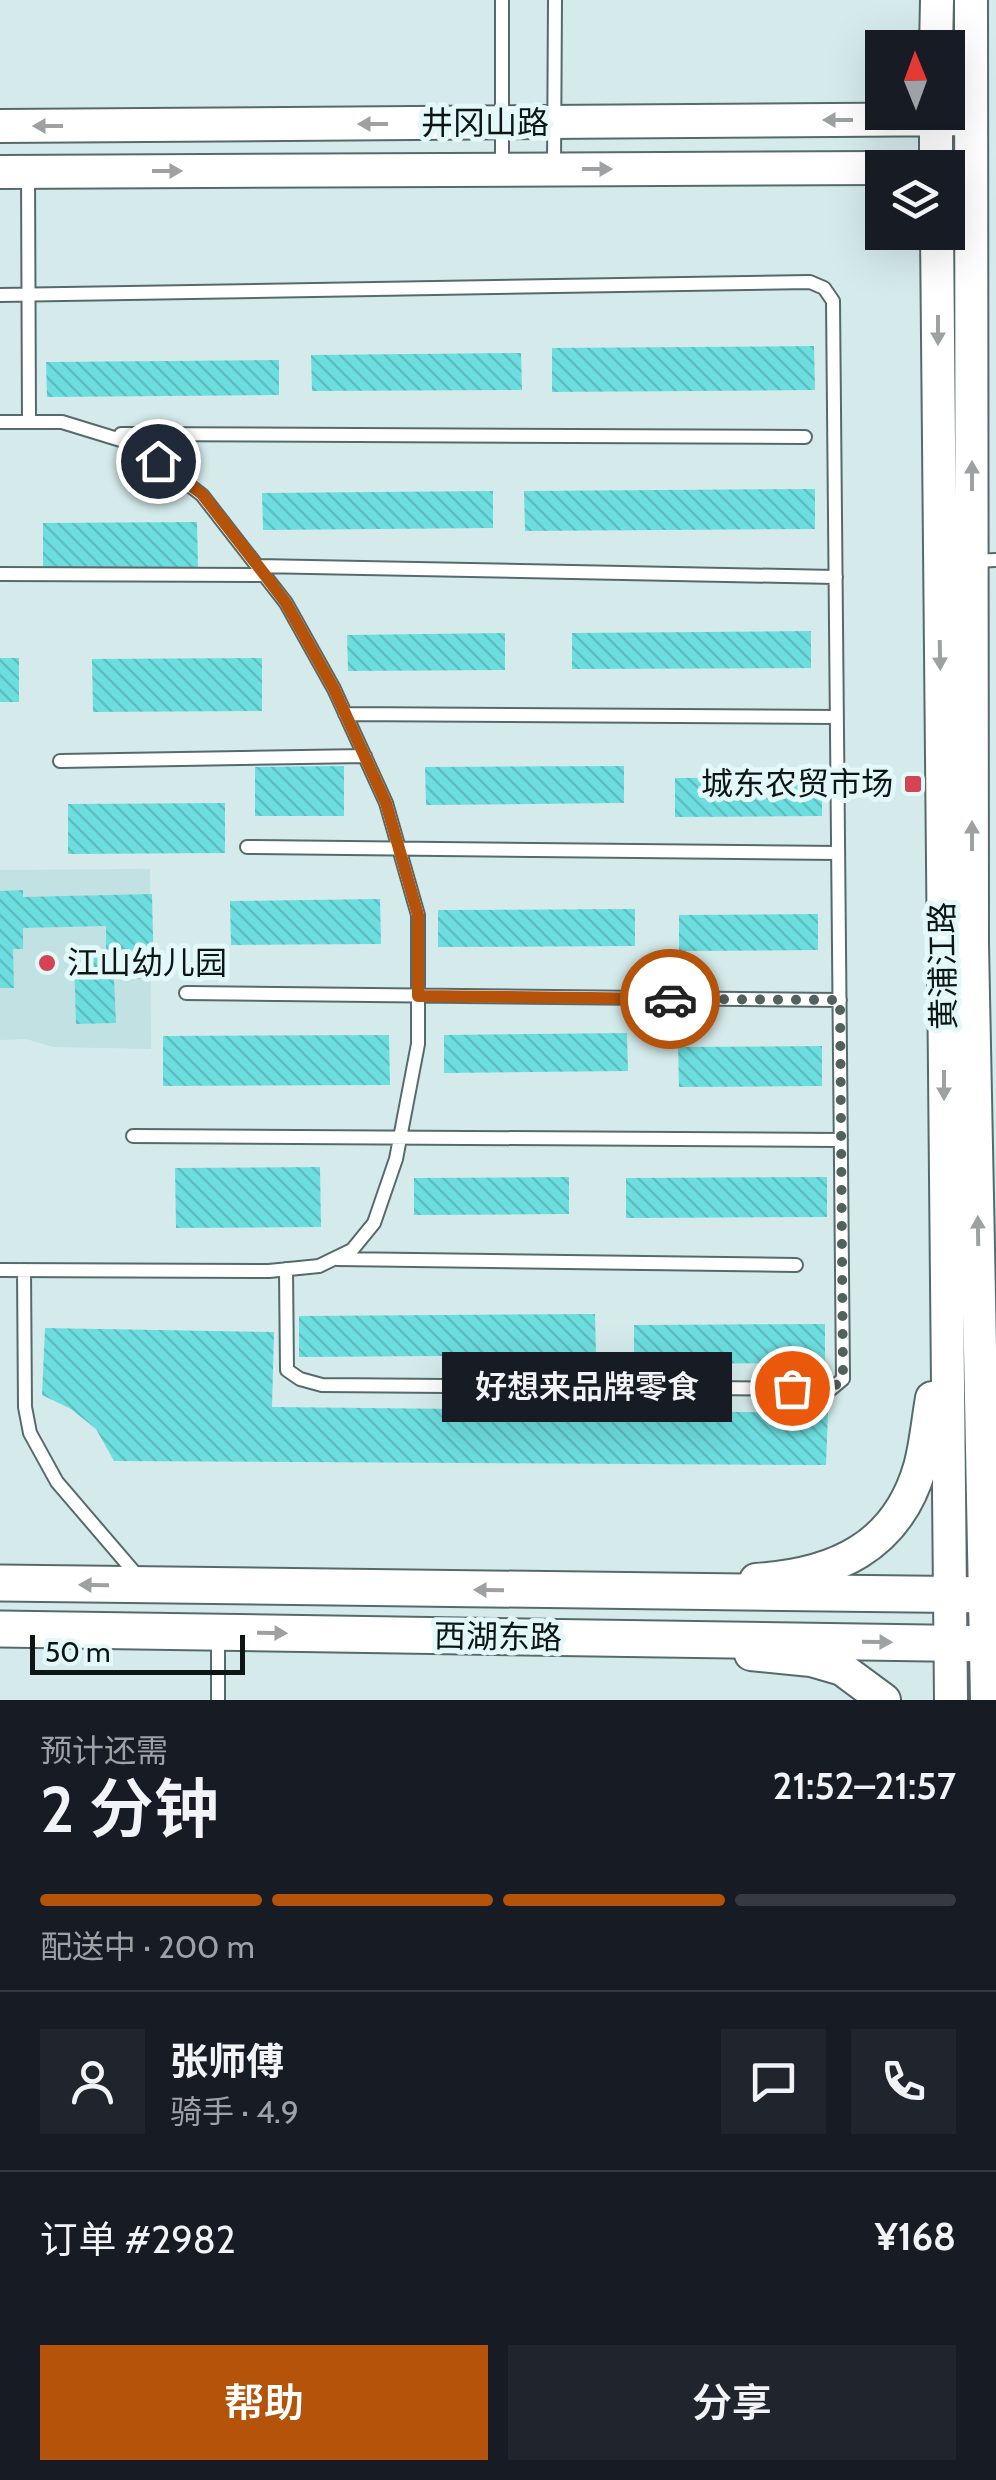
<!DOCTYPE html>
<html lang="zh">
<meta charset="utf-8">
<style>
body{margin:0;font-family:Cabin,"Noto Sans SC",sans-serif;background:#20242c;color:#f1f3f6;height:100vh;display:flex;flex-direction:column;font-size:38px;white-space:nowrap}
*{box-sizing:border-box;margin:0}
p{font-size:32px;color:#9ea1a6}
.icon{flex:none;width:55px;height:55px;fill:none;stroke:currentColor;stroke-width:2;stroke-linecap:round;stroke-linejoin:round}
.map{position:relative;height:1700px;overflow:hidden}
.sheet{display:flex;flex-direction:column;background:#171b24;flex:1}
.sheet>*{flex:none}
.needle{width:65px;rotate:359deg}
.controls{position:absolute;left:865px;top:30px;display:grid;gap:20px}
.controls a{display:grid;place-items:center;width:100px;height:100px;border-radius:0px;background:#171b24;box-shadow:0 10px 40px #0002;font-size:50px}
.scale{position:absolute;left:30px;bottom:25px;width:215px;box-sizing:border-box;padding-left:10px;border:5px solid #0d1515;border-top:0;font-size:28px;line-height:35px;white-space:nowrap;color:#0d1515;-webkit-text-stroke:8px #e2f8f9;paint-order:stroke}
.pin{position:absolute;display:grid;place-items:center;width:85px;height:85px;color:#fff;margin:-42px;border:5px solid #fff;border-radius:50%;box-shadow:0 2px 10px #0007}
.courier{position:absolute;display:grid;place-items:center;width:100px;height:100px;margin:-50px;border:8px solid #b45309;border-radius:50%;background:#fff;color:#222;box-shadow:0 2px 12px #0007}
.bubble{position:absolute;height:70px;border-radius:0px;background:#171b24;box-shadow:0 10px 40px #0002;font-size:32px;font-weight:600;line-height:70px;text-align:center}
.headline em{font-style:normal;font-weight:600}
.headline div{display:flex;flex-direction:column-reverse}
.headline{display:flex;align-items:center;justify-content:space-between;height:170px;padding:0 40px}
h1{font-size:65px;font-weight:600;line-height:75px}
.bar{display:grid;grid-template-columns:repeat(4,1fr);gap:15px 10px;align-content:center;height:120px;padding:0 40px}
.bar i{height:12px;border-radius:8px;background:#363941}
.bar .current{background:#b45309}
.bar p{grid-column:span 4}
.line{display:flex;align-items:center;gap:25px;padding:0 40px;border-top:2px solid #363941}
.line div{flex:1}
.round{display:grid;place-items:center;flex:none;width:105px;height:105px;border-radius:0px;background:#20242c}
.action{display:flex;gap:20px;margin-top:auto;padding:20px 40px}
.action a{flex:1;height:115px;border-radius:0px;background:#b45309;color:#fff;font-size:40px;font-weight:600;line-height:115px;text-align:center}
.action a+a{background:#20242c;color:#f1f3f6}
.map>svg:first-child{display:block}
</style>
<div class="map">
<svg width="996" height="1700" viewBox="0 0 996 1700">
<defs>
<pattern id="building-back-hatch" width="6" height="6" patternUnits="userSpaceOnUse" patternTransform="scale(2.5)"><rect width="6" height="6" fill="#6ddee0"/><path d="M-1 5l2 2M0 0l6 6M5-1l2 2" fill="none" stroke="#5dbebf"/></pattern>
</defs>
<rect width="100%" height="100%" fill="#d5ebeb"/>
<path fill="#c2e1e2" d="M 150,869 L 151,1049 L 53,1047 L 26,1039 L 0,1040 L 0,870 Z"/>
<path fill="url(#building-back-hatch)" d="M 814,346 L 815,390 L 552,392 L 552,348 Z
M 521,353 L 522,390 L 312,391 L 311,355 Z
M 279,360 L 279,395 L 47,397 L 46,362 Z
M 815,489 L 815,529 L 525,531 L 524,491 Z
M 493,491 L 493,528 L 263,530 L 262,493 Z
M 197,522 L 198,567 L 43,568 L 43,523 Z
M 811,631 L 811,668 L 572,669 L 572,633 Z
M 505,633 L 505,670 L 348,671 L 347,635 Z
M 0,658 L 19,658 L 19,702 L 0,702 Z
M 262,658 L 262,711 L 93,712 L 92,659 Z
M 344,766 L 344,816 L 255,816 L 255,767 Z
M 624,766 L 624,803 L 426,805 L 425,767 Z
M 822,777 L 822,816 L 675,817 L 675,778 Z
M 225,803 L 225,853 L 68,854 L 68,804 Z
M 23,890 L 23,897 L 152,894 L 154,978 L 114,979 L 116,1023 L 76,1024 L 74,955 L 106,954 L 106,926 L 23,928 L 23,949 L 13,949 L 14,988 L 0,988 L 0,891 Z
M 380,899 L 381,944 L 231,945 L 230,901 Z
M 635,909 L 635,946 L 438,947 L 438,910 Z
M 818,914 L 818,950 L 679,951 L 679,915 Z
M 627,1033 L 628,1071 L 444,1073 L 444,1035 Z
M 389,1035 L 390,1085 L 163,1086 L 163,1036 Z
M 822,1046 L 822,1086 L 679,1087 L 678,1047 Z
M 320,1167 L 321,1227 L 176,1228 L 175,1168 Z
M 569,1177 L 569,1214 L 414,1215 L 414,1178 Z
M 827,1177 L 827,1217 L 626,1218 L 626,1178 Z
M 595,1314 L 596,1355 L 299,1357 L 299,1316 Z
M 825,1324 L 825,1363 L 634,1364 L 634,1325 Z
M 45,1328 L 274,1332 L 272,1407 L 828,1413 L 826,1465 L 114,1461 L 96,1429 L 71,1409 L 42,1395 Z"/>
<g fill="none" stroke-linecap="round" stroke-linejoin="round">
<defs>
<path id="service" d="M 502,167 L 502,0
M 554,167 L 555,0
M 28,174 L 29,422
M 0,295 L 810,282 L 824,288 L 833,301 L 843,1379 L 831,1389 L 322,1385 L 300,1379 L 287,1370 L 286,1269
M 0,422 L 62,422 L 137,445 L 202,495 L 286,603 L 334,689 L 386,803 L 418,915 L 418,1044 L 396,1159 L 374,1223 L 352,1250 L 319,1266 L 269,1271 L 0,1270
M 121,434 L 805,437
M 972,561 L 996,560
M 257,566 L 836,577
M 0,574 L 265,575
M 345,714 L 837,717
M 60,761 L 365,756
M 247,847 L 838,853
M 186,993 L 840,1000
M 133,1136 L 841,1140
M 337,1259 L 796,1265
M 24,1270 L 25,1407 L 30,1433 L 57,1482 L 141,1580
M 218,1635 L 218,1700"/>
<path id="tertiary" d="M 971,0 L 972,945 L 987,1700
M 936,48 L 937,0
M 936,112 L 936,168
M 0,126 L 971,119
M 0,172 L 882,168
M 937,232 L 951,1700
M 756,1580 C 835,1575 897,1547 920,1467 C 926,1445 928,1421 932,1398
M 751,1654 L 811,1660 L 842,1669 L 884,1700"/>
<path id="secondary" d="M 0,1583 L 996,1595
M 0,1629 L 996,1644"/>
</defs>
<use href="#service" stroke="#576a6b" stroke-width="16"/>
<use href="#tertiary" stroke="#576a6b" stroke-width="36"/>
<use href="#secondary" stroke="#576a6b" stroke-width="39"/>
<use href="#service" stroke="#fff" stroke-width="12"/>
<use href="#tertiary" stroke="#fff" stroke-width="32"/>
<use href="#secondary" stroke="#fff" stroke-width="35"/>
</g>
<defs><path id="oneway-solid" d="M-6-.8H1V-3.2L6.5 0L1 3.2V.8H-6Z" transform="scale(2.5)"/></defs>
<g fill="#9ea1a1">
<use href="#oneway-solid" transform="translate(838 120) rotate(180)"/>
<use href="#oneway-solid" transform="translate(373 124) rotate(180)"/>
<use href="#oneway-solid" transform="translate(48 126) rotate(180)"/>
<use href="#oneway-solid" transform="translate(597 169)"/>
<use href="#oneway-solid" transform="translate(167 171)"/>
<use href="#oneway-solid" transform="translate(938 330) rotate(90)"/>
<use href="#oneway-solid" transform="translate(972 476) rotate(-90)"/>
<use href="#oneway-solid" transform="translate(940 655) rotate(89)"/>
<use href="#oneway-solid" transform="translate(972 836) rotate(-90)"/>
<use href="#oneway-solid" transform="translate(944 1085) rotate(90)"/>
<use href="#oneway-solid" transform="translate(978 1231) rotate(-91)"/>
<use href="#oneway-solid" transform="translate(94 1585) rotate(-179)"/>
<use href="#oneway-solid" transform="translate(489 1590) rotate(-179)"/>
<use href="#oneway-solid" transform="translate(272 1633) rotate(1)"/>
<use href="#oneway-solid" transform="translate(877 1642) rotate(1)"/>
</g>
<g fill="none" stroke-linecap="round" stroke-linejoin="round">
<path stroke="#536060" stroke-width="10" stroke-dasharray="0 18" d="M 670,999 L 840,1000 L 843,1379 L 831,1389 L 792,1388"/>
<path stroke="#b45309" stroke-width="12" d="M 158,461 L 202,494 L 265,575 L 286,603 L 334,689 L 386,803 L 418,915 L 418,996 L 670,999"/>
</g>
<g fill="#d44454" stroke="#e2f8f9" stroke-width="4">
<rect x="903" y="774" width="20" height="20" rx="5"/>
<circle cx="47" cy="963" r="10"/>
</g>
<g text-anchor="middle" stroke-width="10" stroke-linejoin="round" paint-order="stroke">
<g font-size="32" fill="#0d1515" stroke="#e2f8f9">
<text x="485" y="134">井冈山路</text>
<text transform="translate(943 966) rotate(-91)" y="11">黄浦江路</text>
<text transform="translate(498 1637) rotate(1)" y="11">西湖东路</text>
</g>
<g font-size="32" fill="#0d1515" stroke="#e2f8f9" text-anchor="end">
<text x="893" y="795">城东农贸市场</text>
<text x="67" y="974" text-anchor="start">江山幼儿园</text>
</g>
</g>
</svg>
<div class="controls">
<a><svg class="needle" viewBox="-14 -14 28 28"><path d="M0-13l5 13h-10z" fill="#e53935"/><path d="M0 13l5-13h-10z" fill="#9ea1a6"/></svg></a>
<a><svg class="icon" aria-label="layers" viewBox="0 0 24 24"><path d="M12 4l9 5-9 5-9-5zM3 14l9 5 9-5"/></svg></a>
</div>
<div class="scale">50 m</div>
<div class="pin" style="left:792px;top:1388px;background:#ea580c"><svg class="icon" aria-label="bag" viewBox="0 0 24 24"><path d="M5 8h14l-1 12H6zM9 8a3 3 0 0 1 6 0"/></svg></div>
<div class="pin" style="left:158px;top:461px;background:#1f2937"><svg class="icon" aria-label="home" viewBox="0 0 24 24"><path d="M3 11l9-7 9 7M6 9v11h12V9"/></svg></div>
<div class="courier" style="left:670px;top:999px"><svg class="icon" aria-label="car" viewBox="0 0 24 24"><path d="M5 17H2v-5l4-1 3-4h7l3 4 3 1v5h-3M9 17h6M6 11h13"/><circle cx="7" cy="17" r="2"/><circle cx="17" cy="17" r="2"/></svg></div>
<div class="bubble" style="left:442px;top:1352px;width:290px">好想来品牌零食</div>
</div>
<section class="sheet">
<div class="headline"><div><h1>2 分钟</h1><p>预计还需</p></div><em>21:52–21:57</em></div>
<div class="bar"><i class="current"></i><i class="current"></i><i class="current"></i><i></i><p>配送中 · 200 m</p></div>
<div class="line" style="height:180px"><a class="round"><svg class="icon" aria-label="person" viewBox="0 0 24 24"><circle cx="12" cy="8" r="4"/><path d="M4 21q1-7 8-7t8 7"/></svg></a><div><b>张师傅</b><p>骑手 · 4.9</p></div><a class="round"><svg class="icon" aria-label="chat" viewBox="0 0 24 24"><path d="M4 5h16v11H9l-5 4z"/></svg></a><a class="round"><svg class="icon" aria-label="phone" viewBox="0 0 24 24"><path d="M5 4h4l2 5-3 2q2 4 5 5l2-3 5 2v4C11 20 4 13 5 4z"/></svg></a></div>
<div class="line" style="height:130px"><div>订单 #2982</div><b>¥168</b></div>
<div class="action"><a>帮助</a><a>分享</a></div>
</section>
